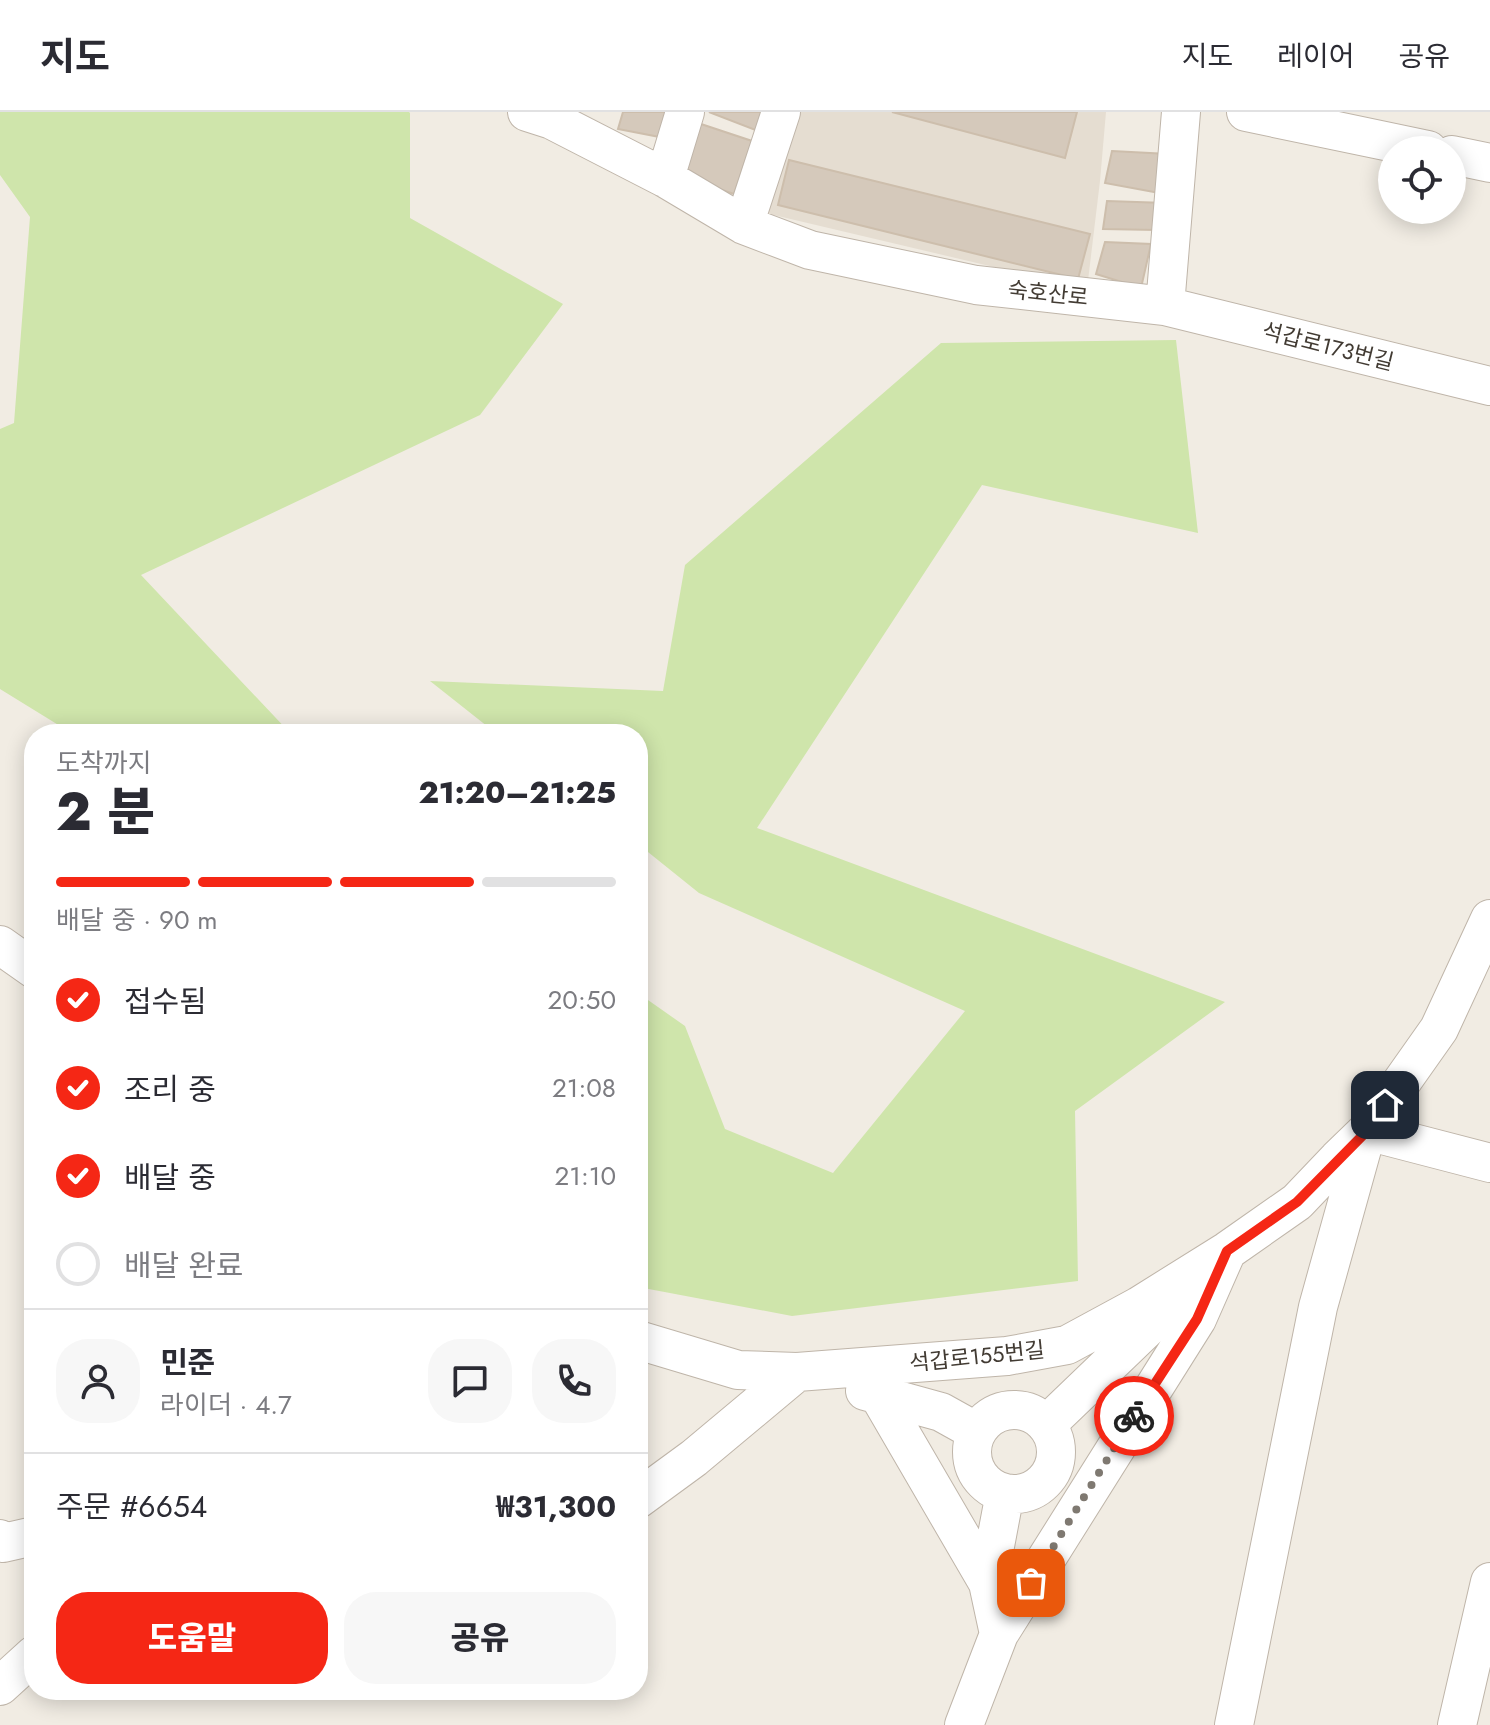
<!DOCTYPE html>
<html lang="ko">
<meta charset="utf-8">
<style>
body{margin:0;font-family:Jost,"Noto Sans KR",sans-serif;background:#f7f7f7;color:#2b2b33;height:100vh;display:flex;flex-direction:column;font-size:30px;white-space:nowrap}
*{box-sizing:border-box;margin:0}
p{font-size:26px;color:#7c7c81}
.icon{flex:none;width:44px;height:44px;fill:none;stroke:currentColor;stroke-width:2;stroke-linecap:round;stroke-linejoin:round}
.map{position:relative;flex:1;overflow:hidden}
.panel{position:absolute;left:24px;top:612px;width:624px;height:976px;display:flex;flex-direction:column;background:#fff;border-radius:32px;box-shadow:0 4px 20px #0003}
.panel>*{flex:none}
.buttons{position:absolute;left:1378px;top:24px;display:grid;gap:16px}
.buttons a{display:grid;place-items:center;width:88px;height:88px;border-radius:50%;background:#fff;box-shadow:0 4px 20px #0003;font-size:40px}
.pin{position:absolute;display:grid;place-items:center;width:68px;height:68px;color:#fff;margin:-34px;border-radius:16px;box-shadow:0 4px 12px #0006}
.courier{position:absolute;display:grid;place-items:center;width:80px;height:80px;margin:-40px;border:6px solid #f52715;border-radius:50%;background:#fff;color:#222;box-shadow:0 2px 10px #0007}
.head em{font-style:normal;font-weight:800}
.head div{display:flex;flex-direction:column-reverse}
.head{display:flex;align-items:center;justify-content:space-between;height:136px;padding:0 32px}
h1{font-size:52px;font-weight:800;line-height:60px}
.bar{display:grid;grid-template-columns:repeat(4,1fr);gap:12px 8px;align-content:center;height:96px;padding:0 32px}
.bar i{height:10px;border-radius:6px;background:#e1e1e2}
.bar .selected{background:#f52715}
.bar p{grid-column:span 4}
.line{display:flex;align-items:center;gap:20px;padding:0 32px;border-top:2px solid #e1e1e2}
.line div{flex:1}
.round{display:grid;place-items:center;flex:none;width:84px;height:84px;border-radius:32px;background:#f7f7f7}
ol{padding:0 32px;list-style:none}
li{display:flex;align-items:center;gap:24px;height:88px}
li p{margin-inline-start:auto}
li .icon{padding:8px;border-radius:50%;background:#f52715;color:#fff;stroke-width:4}
li:last-child{color:#7c7c81}
li i{width:44px;height:44px;border:4px solid #e1e1e2;border-radius:50%}
.primary-button{display:flex;gap:16px;margin-top:auto;padding:16px 32px}
.primary-button a{flex:1;height:92px;border-radius:32px;background:#f52715;color:#fff;font-size:32px;font-weight:800;line-height:92px;text-align:center}
.primary-button a+a{background:#f7f7f7;color:#2b2b33}
header{display:flex;align-items:center;gap:48px;box-sizing:border-box;height:112px;padding:0 40px;background:#fff;border-bottom:2px solid #e1e1e2}
header strong{font-size:38px}
nav{display:flex;gap:44px;margin-inline-start:auto;font-size:28px}
.map>svg:first-child{display:block}
</style>
<header>
<strong>지도</strong>
<nav><a>지도</a><a>레이어</a><a>공유</a></nav>
</header>
<div class="map">
<svg width="1490" height="1613" viewBox="0 0 1490 1613">
<rect width="100%" height="100%" fill="#f1ece3"/>
<path fill="#e5ddd1" d="M 792,0 L 1106,0 L 1100,69 L 1087,177 L 761,100 Z"/>
<path fill="#cfe5ab" d="M 0,0 L 409,0 L 410,1 L 410,106 L 563,192 L 480,303 L 141,463 L 291,622 L 73,622 L 0,577 L 0,317 L 14,311 L 30,105 L 0,63 Z
M 1176,228 L 1198,421 L 982,373 L 757,716 L 1225,890 L 1075,999 L 1078,1169 L 792,1204 L 638,1175 L 638,881 L 685,914 L 725,1017 L 833,1061 L 965,899 L 699,781 L 638,732 L 638,622 L 497,622 L 430,569 L 663,579 L 685,453 L 941,231 Z"/>
<path fill="#d5c9bb" stroke="#cdbeac" stroke-width="2" d="M 623,0 L 675,0 L 665,26 L 618,17 Z
M 709,0 L 766,0 L 758,19 Z
M 892,0 L 1077,0 L 1065,46 Z
M 698,11 L 752,29 L 734,82 L 681,64 Z
M 1112,39 L 1168,42 L 1165,82 L 1105,71 Z
M 789,48 L 1090,122 L 1078,167 L 778,93 Z
M 1107,89 L 1165,91 L 1156,118 L 1103,117 Z
M 1105,130 L 1151,132 L 1141,176 L 1096,162 Z"/>
<g fill="none" stroke-linecap="round" stroke-linejoin="round">
<defs>
<path id="minor" d="M 527,0 L 552,8 L 665,66 L 744,113 L 810,138 L 976,173 L 1165,194 L 1490,274
M 1246,0 L 1428,38
M 1452,43 L 1490,51
M 665,66 L 685,0
M 744,113 L 781,0
M 1165,194 L 1181,0
M 0,833 L 34,857
M 638,1228 L 738,1258 L 797,1260 L 1007,1244 L 1067,1233 L 1139,1194 L 1227,1139 L 1297,1090 L 1338,1047 L 1367,1019 L 1439,917 L 1490,807
M 865,1279 L 941,1300 L 977,1320
M 878,1282 L 988,1471 L 999,1522
M972 1340a42 42 0 1 1 84 0a42 42 0 1 1-84 0Z
M 1046,1313 L 1173,1191
M 638,1387 L 694,1346 L 797,1260
M 0,1427 L 3,1431 L 34,1424
M 988,1471 L 1005,1381
M 0,1574 L 34,1543
M 964,1613 L 999,1522 L 1197,1207 L 1227,1139
M 1234,1613 L 1318,1195 L 1367,1019 L 1490,1051
M 1457,1613 L 1490,1470"/>
</defs>
<use href="#minor" stroke="#bfb5a9" stroke-width="40"/>
<use href="#minor" stroke="#fff" stroke-width="38"/>
</g>
<g fill="none" stroke-linecap="round" stroke-linejoin="round">
<path stroke="#7f7971" stroke-width="8" stroke-dasharray="0 14.4" d="M 1031,1471 L 1134,1304"/>
<path stroke="#f52715" stroke-width="10" d="M 1134,1304 L 1197,1207 L 1227,1139 L 1297,1090 L 1367,1019 L 1385,993"/>
</g>
<g text-anchor="middle" stroke-width="8" stroke-linejoin="round" paint-order="stroke">
<g font-size="22" fill="#423b33" stroke="#fff">
<text transform="translate(1048 181) rotate(6)" y="8">숙호산로</text>
<text transform="translate(1328 234) rotate(14)" y="8">석갑로173번길</text>
<text transform="translate(977 1244) rotate(-6)" y="8">석갑로155번길</text>
</g>
</g>
</svg>
<div class="buttons">
<a><svg class="icon" aria-label="locate" viewBox="0 0 24 24"><circle cx="12" cy="12" r="6"/><path d="M12 2v4M12 18v4M2 12h4M18 12h4"/></svg></a>
</div>
<div class="pin" style="left:1031px;top:1471px;background:#ea580c"><svg class="icon" aria-label="bag" viewBox="0 0 24 24"><path d="M5 8h14l-1 12H6zM9 8a3 3 0 0 1 6 0"/></svg></div>
<div class="pin" style="left:1385px;top:993px;background:#1f2937"><svg class="icon" aria-label="home" viewBox="0 0 24 24"><path d="M3 11l9-7 9 7M6 9v11h12V9"/></svg></div>
<div class="courier" style="left:1134px;top:1304px"><svg class="icon" aria-label="bike" viewBox="0 0 24 24"><circle cx="6" cy="16" r="4"/><circle cx="18" cy="16" r="4"/><path d="M6 16l4-8h5l3 8M10 8l3 8H6M13 5h3"/></svg></div>
<section class="panel">
<div class="head"><div><h1>2 분</h1><p>도착까지</p></div><em>21:20–21:25</em></div>
<div class="bar"><i class="selected"></i><i class="selected"></i><i class="selected"></i><i></i><p>배달 중 · 90 m</p></div>
<ol>
<li><svg class="icon" aria-label="check" viewBox="0 0 24 24"><path d="M5 12l5 5 9-10"/></svg>접수됨<p>20:50</p></li>
<li><svg class="icon" aria-label="check" viewBox="0 0 24 24"><path d="M5 12l5 5 9-10"/></svg>조리 중<p>21:08</p></li>
<li><svg class="icon" aria-label="check" viewBox="0 0 24 24"><path d="M5 12l5 5 9-10"/></svg>배달 중<p>21:10</p></li>
<li><i></i>배달 완료</li>
</ol>
<div class="line" style="height:144px"><a class="round"><svg class="icon" aria-label="person" viewBox="0 0 24 24"><circle cx="12" cy="8" r="4"/><path d="M4 21q1-7 8-7t8 7"/></svg></a><div><b>민준</b><p>라이더 · 4.7</p></div><a class="round"><svg class="icon" aria-label="chat" viewBox="0 0 24 24"><path d="M4 5h16v11H9l-5 4z"/></svg></a><a class="round"><svg class="icon" aria-label="phone" viewBox="0 0 24 24"><path d="M5 4h4l2 5-3 2q2 4 5 5l2-3 5 2v4C11 20 4 13 5 4z"/></svg></a></div>
<div class="line" style="height:104px"><div>주문 #6654</div><b>₩31,300</b></div>
<div class="primary-button"><a>도움말</a><a>공유</a></div>
</section>
</div>
